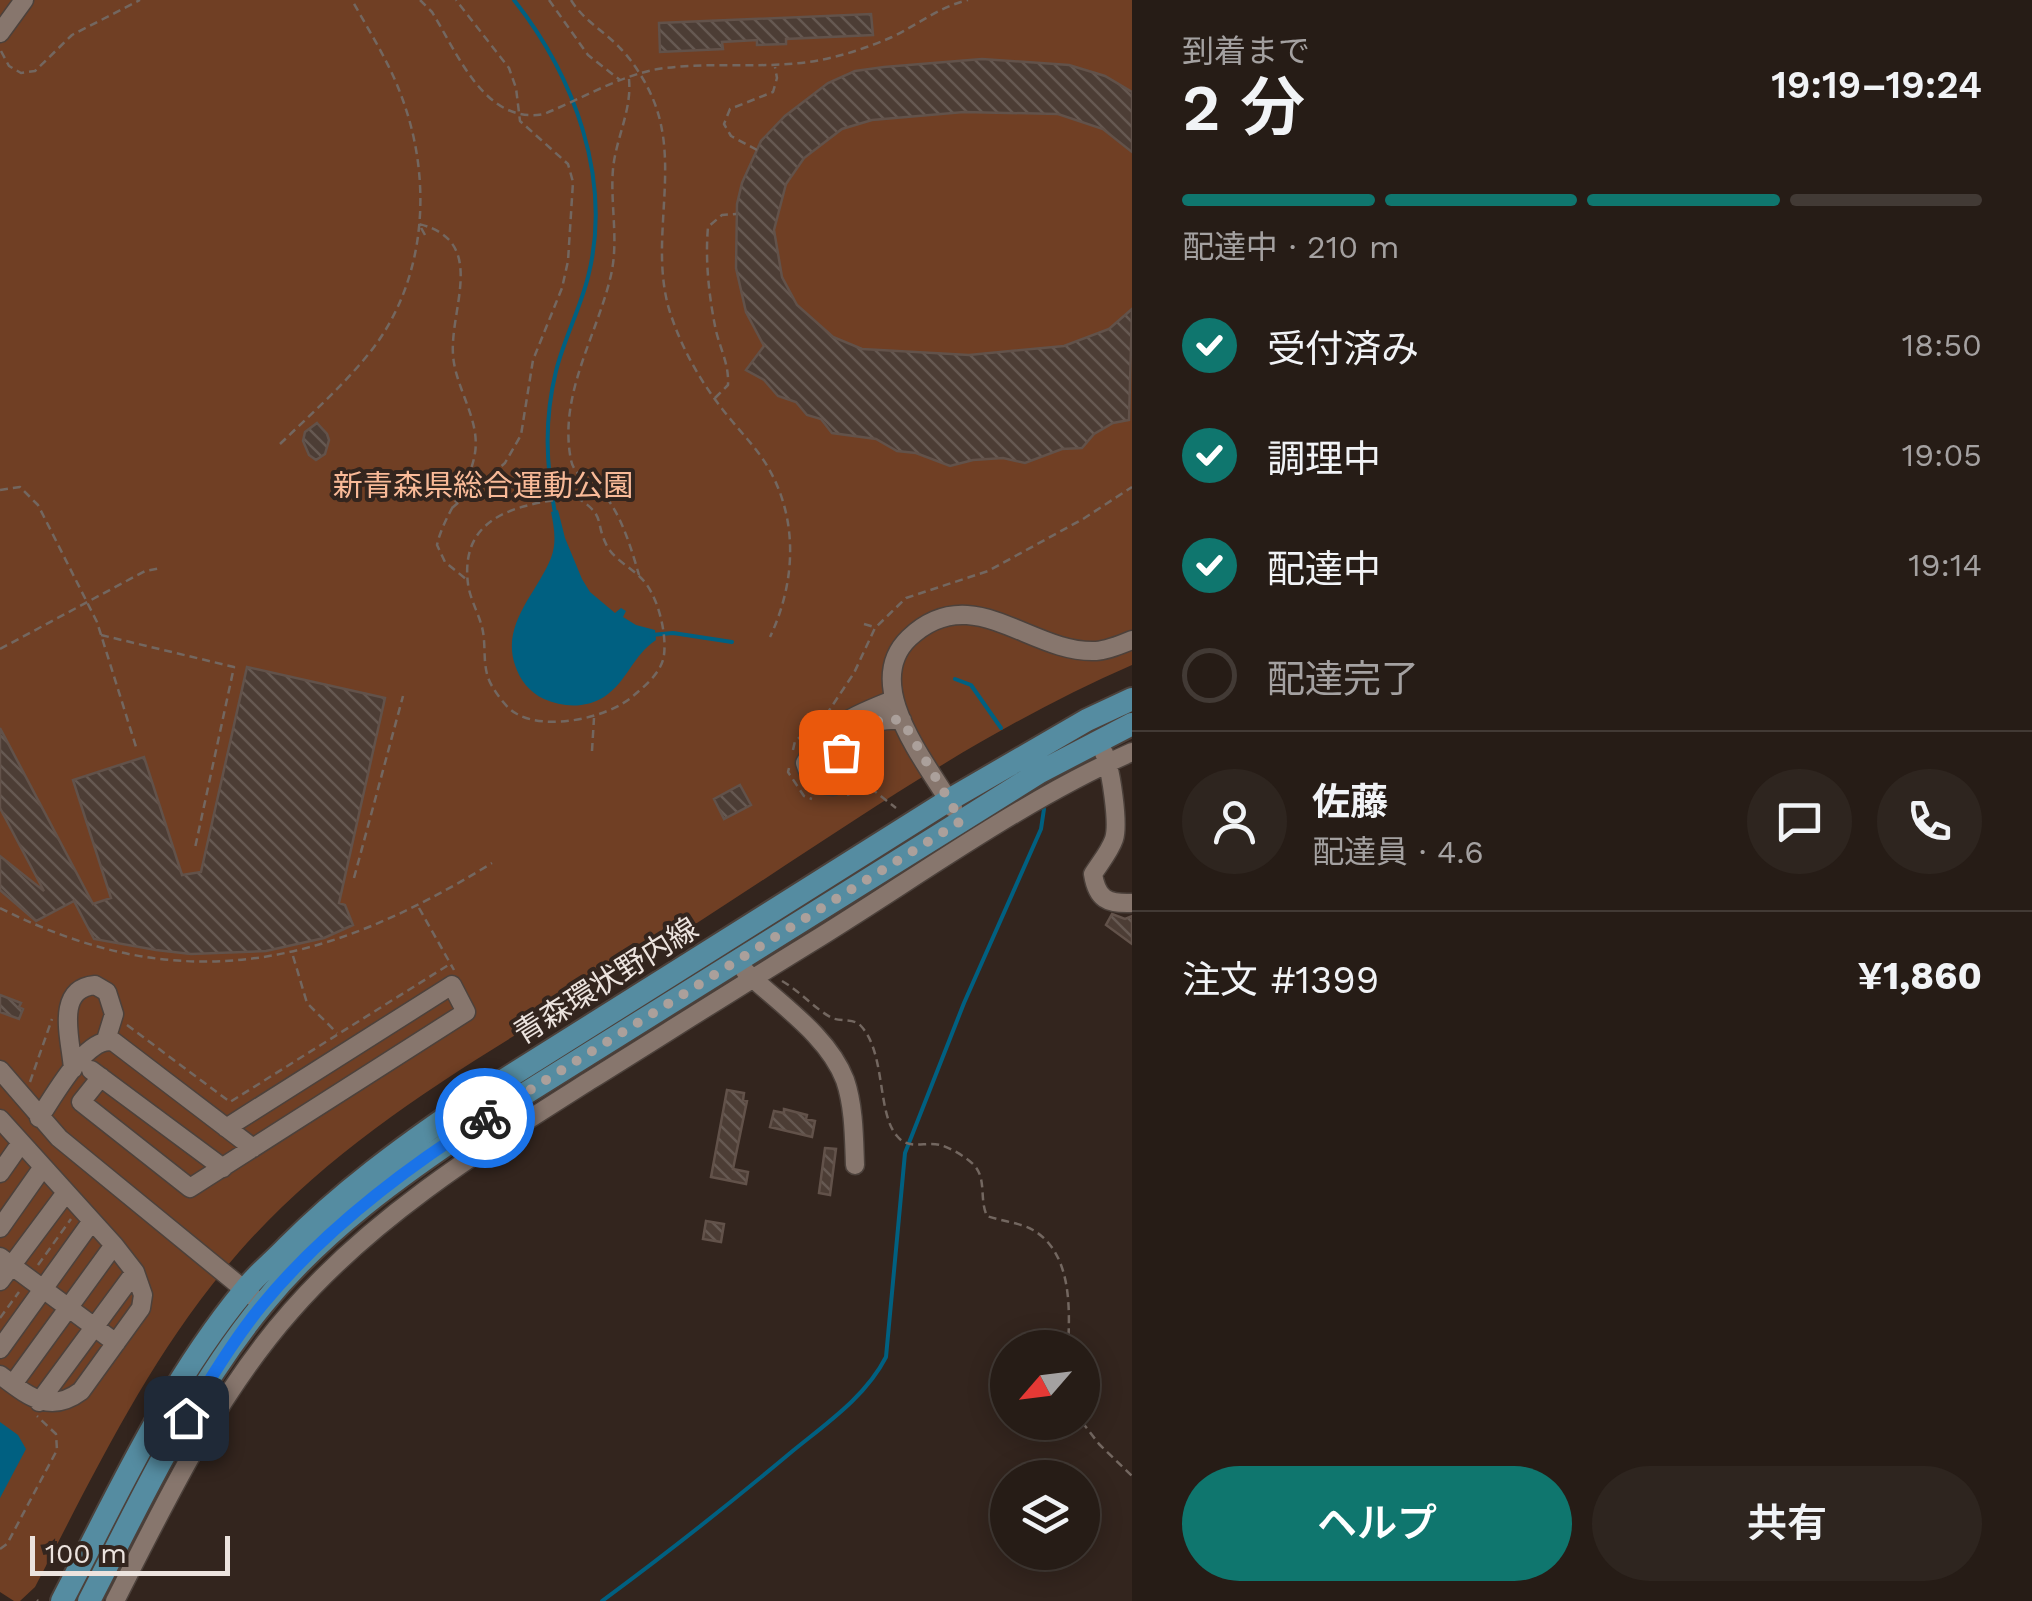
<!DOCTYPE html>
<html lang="ja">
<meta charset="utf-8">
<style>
body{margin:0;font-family:"Work Sans","Noto Sans JP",sans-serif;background:#2e251f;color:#f1f3f6;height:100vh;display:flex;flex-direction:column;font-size:38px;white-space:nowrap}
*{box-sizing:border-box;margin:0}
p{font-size:32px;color:#a4a1a1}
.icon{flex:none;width:55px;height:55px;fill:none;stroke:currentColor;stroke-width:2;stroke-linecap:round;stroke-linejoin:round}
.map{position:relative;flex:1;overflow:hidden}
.side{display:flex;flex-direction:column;background:#261c16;width:900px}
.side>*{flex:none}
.needle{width:65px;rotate:242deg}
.fabs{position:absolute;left:990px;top:1330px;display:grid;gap:20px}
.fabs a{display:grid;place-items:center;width:110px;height:110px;border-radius:50%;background:#261c16;box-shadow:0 5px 25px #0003,0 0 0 2px #423a35;font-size:50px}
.scale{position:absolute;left:30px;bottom:25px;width:200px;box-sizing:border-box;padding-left:10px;border:5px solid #ece3de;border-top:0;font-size:28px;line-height:35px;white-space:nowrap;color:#ece3de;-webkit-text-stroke:8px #33251e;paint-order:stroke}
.pin{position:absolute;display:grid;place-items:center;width:85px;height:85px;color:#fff;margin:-42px;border-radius:20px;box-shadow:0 5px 15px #0006}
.courier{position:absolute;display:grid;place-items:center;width:100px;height:100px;margin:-50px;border:8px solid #1a73e8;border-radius:50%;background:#fff;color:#222;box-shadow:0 2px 12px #0007}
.headline em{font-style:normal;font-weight:600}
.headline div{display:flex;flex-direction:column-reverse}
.headline{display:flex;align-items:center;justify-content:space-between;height:170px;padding:0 50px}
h1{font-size:65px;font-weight:600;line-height:75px}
.bar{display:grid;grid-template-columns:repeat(4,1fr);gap:15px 10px;align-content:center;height:120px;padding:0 50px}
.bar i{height:12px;border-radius:8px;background:#423a35}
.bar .active{background:#0f766e}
.bar p{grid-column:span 4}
.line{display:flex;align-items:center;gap:25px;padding:0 50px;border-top:2px solid #423a35}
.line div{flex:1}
.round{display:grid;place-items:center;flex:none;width:105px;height:105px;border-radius:52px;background:#2e251f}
ol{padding:0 50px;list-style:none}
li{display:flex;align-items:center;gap:30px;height:110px}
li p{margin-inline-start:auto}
li .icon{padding:10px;border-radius:50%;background:#0f766e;color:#fff;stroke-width:4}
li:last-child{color:#a4a1a1}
li i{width:55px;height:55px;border:5px solid #423a35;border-radius:50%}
.primary-button{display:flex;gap:20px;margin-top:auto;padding:20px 50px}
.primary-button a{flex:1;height:115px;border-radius:60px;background:#0f766e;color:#fff;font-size:40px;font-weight:600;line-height:115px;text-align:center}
.primary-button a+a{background:#2e251f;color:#f1f3f6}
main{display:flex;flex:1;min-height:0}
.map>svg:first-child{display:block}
</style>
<main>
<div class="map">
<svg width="1132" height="1601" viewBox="0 0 1132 1601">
<defs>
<pattern id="building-back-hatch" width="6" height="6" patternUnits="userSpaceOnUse" patternTransform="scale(2.5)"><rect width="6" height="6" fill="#4c3d35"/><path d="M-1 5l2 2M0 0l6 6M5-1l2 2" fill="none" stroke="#665952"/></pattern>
</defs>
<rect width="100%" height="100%" fill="#33251e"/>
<path fill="#703f24" d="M 0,0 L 1132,0 L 1132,665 C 968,736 822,844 672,939 C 523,1034 357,1117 239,1252 C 151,1353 96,1470 35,1587 L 20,1601 L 14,1601 L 0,1592 Z"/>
<path fill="#006081" d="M 558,510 L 565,538 L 582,579 L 590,592 L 615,613 L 621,608 L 626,611 L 623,617 L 636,625 L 655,630 L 656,640 C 633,655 627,682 604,697 C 586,708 564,708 544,699 C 529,692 520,680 515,665 C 501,624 537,593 551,558 C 557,542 554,527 551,512 Z
M 0,1422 L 18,1435 L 26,1449 L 0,1498 Z"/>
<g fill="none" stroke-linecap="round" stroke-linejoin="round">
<path stroke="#006081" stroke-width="4" d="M 514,0 C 574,76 613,179 588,277 C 580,309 564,339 556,371 C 544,420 546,464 555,513
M 651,635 L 673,633 L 732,642
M 955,679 L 971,685 L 1001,728
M 602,1601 C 666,1554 728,1505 789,1454 C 824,1425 865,1398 886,1357 L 905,1153 L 964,1003 L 1041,829 L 1044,809"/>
</g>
<path fill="url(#building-back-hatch)" stroke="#62524a" stroke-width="2.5" d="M 871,14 L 873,35 L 786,39 L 786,44 L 757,45 L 757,40 L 722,42 L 723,49 L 660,52 L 659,23 Z
M 982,59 L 1069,65 L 1105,76 L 1132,92 L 1132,152 L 1103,129 L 1058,114 L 964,112 L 872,120 L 842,129 L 804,158 L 786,184 L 774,230 L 782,277 L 797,305 L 833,337 L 862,349 L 969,355 L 1064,346 L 1109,329 L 1132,309 L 1129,420 L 1113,423 L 1094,434 L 1082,448 L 1062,449 L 1025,463 L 1003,458 L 973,460 L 950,466 L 916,453 L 897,451 L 876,439 L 832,433 L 821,419 L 807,415 L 796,402 L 778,396 L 764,380 L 746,370 L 764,346 L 746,312 L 736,268 L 737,204 L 742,183 L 761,141 L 785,116 L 828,83 L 855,71 L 884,67 Z
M 317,423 L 327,434 L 329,440 L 325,454 L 316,460 L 309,455 L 303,441 L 305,432 Z
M 247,667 L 385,698 L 339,903 L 345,905 L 353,925 L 324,938 L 266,951 L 191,954 L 156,950 L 94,939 L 74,901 L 36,921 L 0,890 L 0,856 L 44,891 L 0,808 L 0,728 L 93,904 L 111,898 L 73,780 L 144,757 L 182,875 L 201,872 Z
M 740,785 L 751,805 L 724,819 L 714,799 Z
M 1112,914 L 1125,919 L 1132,916 L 1132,944 L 1106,925 Z
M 0,995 L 21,1003 L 19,1007 L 23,1009 L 19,1019 L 0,1012 Z
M 727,1090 L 744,1093 L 743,1100 L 747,1101 L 733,1169 L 748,1172 L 746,1184 L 711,1177 Z
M 784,1109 L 807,1115 L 806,1119 L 815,1121 L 812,1137 L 770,1127 L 774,1111 L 784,1113 Z
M 825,1148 L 836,1149 L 830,1195 L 819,1193 Z
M 706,1221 L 724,1224 L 721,1242 L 703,1239 Z"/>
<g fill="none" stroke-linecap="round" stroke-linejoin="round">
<defs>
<path id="minor" d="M 0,33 L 24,0
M 893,700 C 857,714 824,727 805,763 C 810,780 816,785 833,786 C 866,757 838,717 902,720
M 1104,753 C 1111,769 1119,824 1114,839 C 1110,851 1100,863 1093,874 C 1097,899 1107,904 1132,903
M 953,808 C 928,764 860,685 909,638 C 972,578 1030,654 1096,651 C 1108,650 1120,645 1132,640
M 745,971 C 778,1003 828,1035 845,1080 C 854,1106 854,1138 855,1165
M 73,1069 C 71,1040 54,989 95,985 L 107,992 L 114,1014 L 106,1040
M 0,1070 L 59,1138 L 252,1296
M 91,1070 L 223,1168
M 101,1077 L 81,1102 L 190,1188 L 466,1012 L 452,985 L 226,1128
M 39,1118 C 53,1098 87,1034 114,1042 L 253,1148
M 0,1119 L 114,1245 L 135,1272 L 143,1295 L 141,1308 L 81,1391 C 49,1415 27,1395 0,1375
M 0,1173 L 21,1143
M 0,1228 L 43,1167
M 0,1257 L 116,1343
M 0,1281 L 65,1194
M 0,1349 L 92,1221
M 13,1384 L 114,1245
M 39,1402 L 135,1272
M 115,1601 C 166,1501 216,1396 291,1311 C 375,1215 482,1149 589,1081 C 666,1033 743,984 820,937 C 920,875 1025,799 1132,752"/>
<path id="major" d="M 62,1601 C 117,1496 168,1383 244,1291 C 256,1275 273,1262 287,1247 C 342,1192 401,1148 466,1104 L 949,800 L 1087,720 L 1132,699
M 89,1601 C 141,1500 190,1393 263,1304 C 322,1231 400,1175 478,1123 L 1040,772 L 1132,724"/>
</defs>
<use href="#minor" stroke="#4c413b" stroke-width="21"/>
<use href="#major" stroke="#4c413b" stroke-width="26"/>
<path stroke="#736760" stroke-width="2.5" stroke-dasharray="8 5" stroke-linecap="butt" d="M 420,0 L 432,12 C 458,54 485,125 544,114 C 581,99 619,76 658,69 C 717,60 776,72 834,57 C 854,52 874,45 892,37 C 919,24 939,7 968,0
M 549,0 L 588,55 L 620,80
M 571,0 C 583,20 604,31 620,48 C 633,61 646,82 653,99 C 681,166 649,240 669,309 C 682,351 704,388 732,421 C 745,437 759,451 769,469 C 799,522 795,584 770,637
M 1,51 L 9,66 L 21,73 L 35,71 L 72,35 L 140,0
M 629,79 C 632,110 616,138 613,169 C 610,204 619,240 611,275 C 597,336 558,395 571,460 C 575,480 600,487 611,504 C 624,524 632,551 639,575
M 757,150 L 731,136 L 724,124 L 730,109 L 773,92 L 777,78 L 775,67
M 425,235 L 419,224 C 492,242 445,315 454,363 C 459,393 480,422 475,453 C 470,486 444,513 437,545 L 445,562 L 466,579
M 715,398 L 728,385 C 729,364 721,351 716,331 C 709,297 705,261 708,227 L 722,215 L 736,214
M 280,444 C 311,414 344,385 371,351 C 427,279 433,179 401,95 C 389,62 369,31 352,0
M 0,490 L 20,487 L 38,505 L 97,622 L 137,750
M 576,497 C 607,516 594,521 607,546 C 614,559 630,567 640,577 C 657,592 667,632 664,655 C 662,672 645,686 633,696 C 608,718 547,731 517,714 C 507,709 498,696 492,686 C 481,668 487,647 482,627 C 478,612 470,599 468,584 C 459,512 524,504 576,497 Z
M 452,508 L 505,463 L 521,435 L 533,360 L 562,288 L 568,261 L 573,182 L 568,164 L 520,121 L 516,88 L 509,68 L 456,0
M 864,624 L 874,627
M 101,635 L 234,667 L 195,848
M 0,649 L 145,571 L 161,568
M 826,715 L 854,673 L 875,628 L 906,598 L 988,571 L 1083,519 L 1132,487
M 793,750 L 795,741 L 809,730
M 592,751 L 594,718
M 789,768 L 788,772 L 804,796 L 812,799
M 847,795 L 868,786 L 896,808
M 354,878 L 403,696
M 0,908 C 182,1000 325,966 492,863
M 419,908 L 454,970
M 293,956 L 307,1003 L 337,1033
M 782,981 C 801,992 815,1009 832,1018 C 842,1022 854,1018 861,1026 C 886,1053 877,1114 897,1136 C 909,1151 925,1141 940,1145 C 951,1148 966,1157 974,1165 C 987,1179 979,1199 987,1216 C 1001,1221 1021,1223 1033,1230 C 1072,1253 1070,1308 1068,1348
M 127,1025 L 230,1102 L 450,964
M 30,1082 L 52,1019
M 38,1265 L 71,1219
M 0,1318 L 19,1292
M 1082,1422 L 1099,1444 L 1132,1476
M 0,1549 L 7,1544 L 57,1450 L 56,1434 L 37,1416
M 37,1600 L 38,1601"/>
<use href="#minor" stroke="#87766d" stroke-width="18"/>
<use href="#major" stroke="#558ca1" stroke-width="22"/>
</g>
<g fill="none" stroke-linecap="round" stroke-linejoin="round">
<path stroke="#aba09b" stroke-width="10" stroke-dasharray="0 18" d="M 485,1118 L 961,821 L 902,720 C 861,718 857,731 847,767 L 841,752"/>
<path stroke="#1a73e8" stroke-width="12" d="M 186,1418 C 210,1380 234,1339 263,1304 C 324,1230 404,1169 485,1118"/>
</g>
<g text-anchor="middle" stroke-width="8" stroke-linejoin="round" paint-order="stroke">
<g font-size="30" fill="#f9ba98" stroke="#33251e">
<text x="483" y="496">新青森県総合運動公園</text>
</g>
<g font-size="30" fill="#ece3de" stroke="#33251e">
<text transform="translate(606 981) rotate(-32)" y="10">青森環状野内線</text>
</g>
</g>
</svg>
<div class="fabs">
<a><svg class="needle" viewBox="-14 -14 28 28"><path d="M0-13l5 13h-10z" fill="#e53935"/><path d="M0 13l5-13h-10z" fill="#a4a1a1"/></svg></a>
<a><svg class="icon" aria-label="layers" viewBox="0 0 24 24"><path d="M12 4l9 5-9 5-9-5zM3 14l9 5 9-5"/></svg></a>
</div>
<div class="scale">100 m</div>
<div class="pin" style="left:841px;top:752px;background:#ea580c"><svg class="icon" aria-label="bag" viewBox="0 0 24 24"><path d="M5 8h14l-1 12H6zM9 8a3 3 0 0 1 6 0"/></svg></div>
<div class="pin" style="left:186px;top:1418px;background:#1f2937"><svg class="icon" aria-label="home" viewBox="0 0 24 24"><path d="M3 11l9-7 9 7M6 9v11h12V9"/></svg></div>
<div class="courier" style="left:485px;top:1118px"><svg class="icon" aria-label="bike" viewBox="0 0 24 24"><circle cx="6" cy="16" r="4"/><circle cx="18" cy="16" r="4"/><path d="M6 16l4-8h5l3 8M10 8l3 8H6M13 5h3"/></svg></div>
</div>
<section class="side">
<div class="headline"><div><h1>2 分</h1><p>到着まで</p></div><em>19:19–19:24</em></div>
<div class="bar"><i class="active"></i><i class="active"></i><i class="active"></i><i></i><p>配達中 · 210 m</p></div>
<ol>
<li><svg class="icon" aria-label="check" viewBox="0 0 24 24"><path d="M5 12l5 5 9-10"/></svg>受付済み<p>18:50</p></li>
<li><svg class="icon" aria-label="check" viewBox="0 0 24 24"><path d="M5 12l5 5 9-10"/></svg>調理中<p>19:05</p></li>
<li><svg class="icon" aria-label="check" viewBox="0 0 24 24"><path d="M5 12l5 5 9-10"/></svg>配達中<p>19:14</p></li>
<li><i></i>配達完了</li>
</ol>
<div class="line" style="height:180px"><a class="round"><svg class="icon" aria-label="person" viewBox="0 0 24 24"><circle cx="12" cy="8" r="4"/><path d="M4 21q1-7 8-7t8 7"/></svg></a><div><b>佐藤</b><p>配達員 · 4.6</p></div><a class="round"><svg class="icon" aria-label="chat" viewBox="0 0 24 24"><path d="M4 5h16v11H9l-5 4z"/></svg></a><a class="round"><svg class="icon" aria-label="phone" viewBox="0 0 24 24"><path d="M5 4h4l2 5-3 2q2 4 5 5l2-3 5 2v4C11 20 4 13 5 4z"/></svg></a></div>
<div class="line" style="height:130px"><div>注文 #1399</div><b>¥1,860</b></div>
<div class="primary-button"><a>ヘルプ</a><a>共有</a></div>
</section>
</main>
